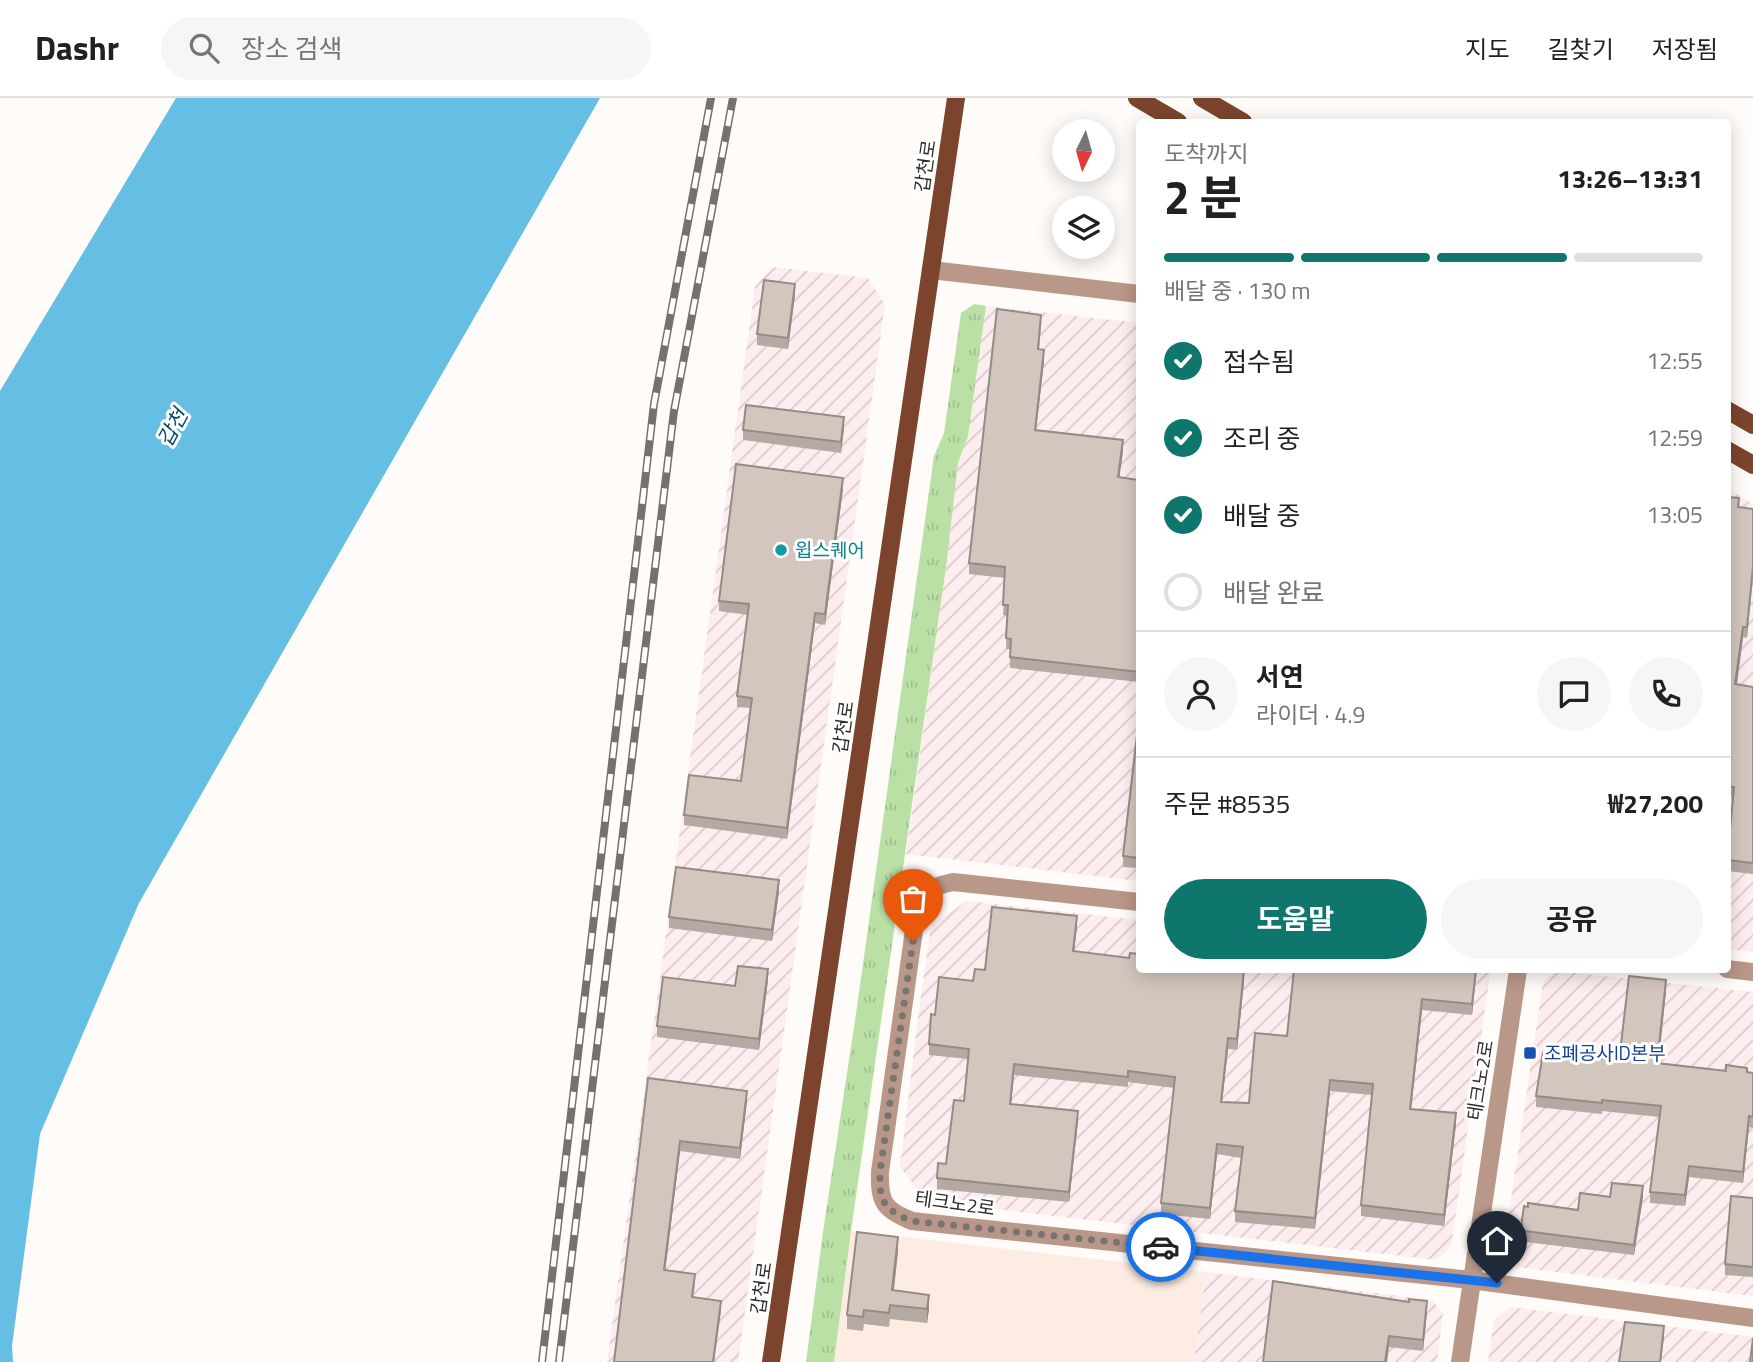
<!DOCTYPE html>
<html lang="ko">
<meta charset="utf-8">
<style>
body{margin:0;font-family:"Titillium Web","Noto Sans KR",sans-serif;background:#f6f6f6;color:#202124;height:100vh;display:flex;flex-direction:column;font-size:26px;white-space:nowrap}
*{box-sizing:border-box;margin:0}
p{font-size:23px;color:#757577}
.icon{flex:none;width:38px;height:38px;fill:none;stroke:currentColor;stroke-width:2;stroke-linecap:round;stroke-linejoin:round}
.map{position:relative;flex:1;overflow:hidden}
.sheet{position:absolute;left:1136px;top:21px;width:595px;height:854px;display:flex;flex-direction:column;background:#fff;border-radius:7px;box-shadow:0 4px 18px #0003}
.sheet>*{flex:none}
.needle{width:46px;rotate:185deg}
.buttons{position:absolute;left:1052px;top:21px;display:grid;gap:14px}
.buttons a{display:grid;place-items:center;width:63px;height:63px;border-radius:50%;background:#fff;box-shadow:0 4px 18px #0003;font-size:35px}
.pin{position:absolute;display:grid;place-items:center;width:60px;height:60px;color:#fff;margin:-72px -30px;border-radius:50% 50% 50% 0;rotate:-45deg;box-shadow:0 0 7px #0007}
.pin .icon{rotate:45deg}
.courier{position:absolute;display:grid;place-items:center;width:70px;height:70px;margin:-35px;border:5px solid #1a73e8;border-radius:50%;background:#fff;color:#222;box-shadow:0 2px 9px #0007}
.overview em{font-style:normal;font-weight:700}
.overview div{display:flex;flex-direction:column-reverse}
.overview{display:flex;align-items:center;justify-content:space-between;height:119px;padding:0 28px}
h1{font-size:46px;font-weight:700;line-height:52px}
.bar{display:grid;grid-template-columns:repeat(4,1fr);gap:10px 7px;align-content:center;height:84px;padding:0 28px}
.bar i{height:9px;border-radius:5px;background:#e0e0e0}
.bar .on{background:#0f766e}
.bar p{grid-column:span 4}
.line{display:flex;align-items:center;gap:18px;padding:0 28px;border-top:2px solid #e0e0e0}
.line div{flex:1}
.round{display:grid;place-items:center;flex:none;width:74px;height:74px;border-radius:37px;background:#f6f6f6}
ol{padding:0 28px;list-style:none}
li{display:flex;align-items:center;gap:21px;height:77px}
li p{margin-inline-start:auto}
li .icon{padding:7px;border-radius:50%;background:#0f766e;color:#fff;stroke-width:4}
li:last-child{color:#757577}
li i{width:38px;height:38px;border:4px solid #e0e0e0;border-radius:50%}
.primary-button{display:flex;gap:14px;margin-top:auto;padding:14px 28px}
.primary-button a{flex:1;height:80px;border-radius:42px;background:#0f766e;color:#fff;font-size:28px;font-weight:700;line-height:80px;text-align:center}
.primary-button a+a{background:#f6f6f6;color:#202124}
header{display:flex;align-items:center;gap:42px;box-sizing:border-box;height:98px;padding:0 35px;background:#fff;border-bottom:2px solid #e0e0e0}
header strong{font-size:33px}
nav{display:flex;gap:38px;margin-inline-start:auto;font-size:24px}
.search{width:490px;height:63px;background:#f6f6f6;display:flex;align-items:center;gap:18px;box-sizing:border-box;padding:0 24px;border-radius:38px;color:#757577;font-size:26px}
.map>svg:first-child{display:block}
</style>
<header>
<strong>Dashr</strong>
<div class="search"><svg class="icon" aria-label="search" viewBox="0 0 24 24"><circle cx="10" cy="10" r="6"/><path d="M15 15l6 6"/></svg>장소 검색</div>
<nav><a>지도</a><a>길찾기</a><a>저장됨</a></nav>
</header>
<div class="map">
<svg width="1753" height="1264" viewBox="0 0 1753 1264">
<defs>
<pattern id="industrial-furrows" width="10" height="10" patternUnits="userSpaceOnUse" patternTransform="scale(1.75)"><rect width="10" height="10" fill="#feedee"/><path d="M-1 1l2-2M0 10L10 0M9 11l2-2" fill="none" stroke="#dacbcc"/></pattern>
<pattern id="grass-tufts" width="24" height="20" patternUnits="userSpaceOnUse" patternTransform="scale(1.75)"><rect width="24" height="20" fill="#bae0a5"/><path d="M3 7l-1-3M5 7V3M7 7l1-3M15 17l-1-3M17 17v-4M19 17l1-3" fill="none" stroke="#a0c08e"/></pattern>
</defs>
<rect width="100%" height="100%" fill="#fefbf9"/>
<path fill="#fcece1" d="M 851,1133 L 1206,1174 L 1194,1264 L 834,1264 Z"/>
<path fill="url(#industrial-furrows)" d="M 773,169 L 868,180 L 885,207 L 738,1264 L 607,1264 L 755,188 Z
M 986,208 L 1139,225 L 1139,783 L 906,756 L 947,462 L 958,365 L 968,338 Z
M 1727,390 L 1753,406 L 1753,854 L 1727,851 Z
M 967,803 L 1139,822 L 1139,872 L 1487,872 L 1490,876 L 1451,1150 L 1436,1162 L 926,1103 L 900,1069 L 918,919 L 931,827 Z
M 1555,873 L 1753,894 L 1753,1198 L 1515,1169 L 1503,1155 L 1543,884 Z
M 1206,1174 L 1432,1202 L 1443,1215 L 1437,1264 L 1194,1264 Z
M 1511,1209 L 1753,1239 L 1753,1264 L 1488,1264 L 1494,1221 Z"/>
<path fill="url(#grass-tufts)" d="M 974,206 L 986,208 L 968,338 L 958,365 L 947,462 L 851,1133 L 834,1264 L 806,1264 L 823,1134 L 856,916 L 934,358 L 944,335 L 961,215 Z"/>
<path fill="#65bee4" d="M 176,0 L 600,0 L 139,805 L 40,1036 L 12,1248 L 13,1264 L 0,1264 L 0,293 Z"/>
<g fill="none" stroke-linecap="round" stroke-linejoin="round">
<path stroke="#b99789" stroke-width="18" d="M 931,172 L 1139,196
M 1139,804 L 953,784 C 928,789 925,794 916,818 L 880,1074 C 879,1104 884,1112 912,1123 L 1471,1182 L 1753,1220
M 1727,871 L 1753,874
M 1460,1264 L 1518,872"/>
<path stroke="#7c442c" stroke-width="18" d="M 1137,0 L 1178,24
M 1202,0 L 1243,24
M 1727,312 L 1753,327
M 1727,352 L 1753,367
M 771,1264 L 956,0"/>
<defs>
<path id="rail" d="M 542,1264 L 654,306 L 711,0
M 559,1264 L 674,313 L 733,0"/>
</defs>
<use href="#rail" stroke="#76716f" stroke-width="8"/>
<use href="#rail" stroke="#fff" stroke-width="5" stroke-dasharray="16" stroke-linecap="butt"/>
</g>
<path fill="#b5aaa3" d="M 795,197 L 788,251 L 757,247 L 757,236 Z
M 1041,228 L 1039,252 L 1044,263 L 1036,332 L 1123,353 L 1119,379 L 1139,382 L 1139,584 L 1010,570 L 1010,551 L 1006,551 L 1007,518 L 1003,517 L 1005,480 L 969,476 L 969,465 Z
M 844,330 L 841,355 L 743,342 L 743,332 Z
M 843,391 L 825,527 L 815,525 L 787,741 L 684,727 L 684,717 L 741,683 L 750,610 L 737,609 L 737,598 L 748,517 L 719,513 L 719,503 Z
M 1727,399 L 1739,409 L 1753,411 L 1747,540 L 1743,539 L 1737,586 L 1753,589 L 1753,776 L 1727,773 L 1727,742 L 1729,742 L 1733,699 L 1727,699 Z
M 1139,620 L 1139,770 L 1123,769 L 1123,758 Z
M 779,793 L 772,843 L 669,830 L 669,819 Z
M 1077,829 L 1074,853 L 1244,883 L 1237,952 L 1228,951 L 1222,1004 L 1249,1005 L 1287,938 L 1476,878 L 1472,917 L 1422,912 L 1411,1011 L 1456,1026 L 1444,1128 L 1361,1118 L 1361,1107 L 1372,997 L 1330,993 L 1315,1131 L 1235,1124 L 1235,1113 L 1241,1060 L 1217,1056 L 1210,1121 L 1161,1116 L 1161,1105 L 1174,990 L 1128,984 L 1128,989 L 1014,977 L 1011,1006 L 1078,1023 L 1069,1104 L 937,1091 L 937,1080 L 946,1066 L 964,1003 L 968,961 L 929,957 L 929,946 L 973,883 L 985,872 Z
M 768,882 L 759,952 L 657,939 L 657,928 L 735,888 Z
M 1666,893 L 1659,965 L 1753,975 L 1753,1030 L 1749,1029 L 1743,1085 L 1689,1079 L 1685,1108 L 1650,1105 L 1650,1094 L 1659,1019 L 1602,1013 L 1602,1016 L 1536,1009 L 1536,998 L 1619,963 Z
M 648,980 L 747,1003 L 740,1061 L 680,1053 L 665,1172 L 695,1187 L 693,1199 L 721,1213 L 614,1264 Z
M 1610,1099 L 1643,1099 L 1634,1157 L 1525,1144 L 1521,1139 L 1521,1129 L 1578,1112 Z
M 1753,1100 L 1753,1179 L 1725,1177 L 1725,1166 Z
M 898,1153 L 894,1192 L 929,1211 L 927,1225 L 890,1221 L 889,1229 L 864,1226 L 863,1233 L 847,1231 L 847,1217 Z
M 1427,1214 L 1423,1253 L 1389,1249 L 1263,1264 Z"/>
<path fill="#948b85" d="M 795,186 L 795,197 L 788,251 L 788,240 Z
M 1044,252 L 1044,263 L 1035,342 L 1035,332 Z
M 844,319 L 844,330 L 841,355 L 841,344 Z
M 1123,342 L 1123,353 L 1118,390 L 1118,379 Z
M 843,380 L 843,391 L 825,527 L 825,516 Z
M 1753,468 L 1753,479 L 1747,540 L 1747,529 Z
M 815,515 L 815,525 L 787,741 L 787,730 Z
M 1743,529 L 1743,539 L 1735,597 L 1735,586 Z
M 779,782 L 779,793 L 772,843 L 772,832 Z
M 1077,818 L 1077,829 L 1073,863 L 1073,853 Z
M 768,871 L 768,882 L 759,952 L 759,941 Z
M 1244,872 L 1244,883 L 1237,952 L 1237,941 Z
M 1476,872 L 1476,878 L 1472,917 L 1472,906 Z
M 1666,882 L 1666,893 L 1657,975 L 1657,965 Z
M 1422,901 L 1422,912 L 1410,1022 L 1410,1011 Z
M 1228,940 L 1228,951 L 1221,1014 L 1221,1004 Z
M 1014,966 L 1014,977 L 1010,1017 L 1010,1006 Z
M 1330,982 L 1330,993 L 1315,1131 L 1315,1120 Z
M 747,993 L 747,1003 L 740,1061 L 740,1050 Z
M 1078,1013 L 1078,1023 L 1069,1104 L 1069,1094 Z
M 1456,1015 L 1456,1026 L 1444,1128 L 1444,1117 Z
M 1749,1018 L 1749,1029 L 1743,1085 L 1743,1074 Z
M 680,1043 L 680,1053 L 664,1183 L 664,1172 Z
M 1217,1046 L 1217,1056 L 1210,1121 L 1210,1110 Z
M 1689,1068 L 1689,1079 L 1685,1108 L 1685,1097 Z
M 1643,1088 L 1643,1099 L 1634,1157 L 1634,1147 Z
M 898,1139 L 898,1153 L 892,1206 L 892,1192 Z
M 929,1197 L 929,1211 L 927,1225 L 927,1211 Z
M 721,1203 L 721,1213 L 714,1264 L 713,1264 Z
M 1427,1203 L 1427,1214 L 1423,1253 L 1423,1242 Z
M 1664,1228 L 1664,1239 L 1661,1264 L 1660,1264 Z
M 1389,1238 L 1389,1249 L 1387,1264 L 1385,1264 Z"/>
<path fill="#d3c6be" stroke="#948b85" stroke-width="2" d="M 764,182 L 795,186 L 788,240 L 757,236 Z
M 997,211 L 1041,217 L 1038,251 L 1044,252 L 1035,332 L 1123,342 L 1118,379 L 1139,382 L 1139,574 L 1010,559 L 1011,541 L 1006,540 L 1008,507 L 1003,507 L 1005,469 L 969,465 Z
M 746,307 L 844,319 L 841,344 L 743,332 Z
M 736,366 L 843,380 L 825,516 L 815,515 L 787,730 L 684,717 L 689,677 L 741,683 L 752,600 L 737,598 L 749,506 L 719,503 Z
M 1727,399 L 1739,400 L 1738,409 L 1753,411 L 1753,468 L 1747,529 L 1743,529 L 1735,586 L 1753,589 L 1753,765 L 1727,762 L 1727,742 L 1729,742 L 1734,689 L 1727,688 Z
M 1139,620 L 1139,760 L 1123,758 Z
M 676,769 L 779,782 L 772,832 L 669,819 Z
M 992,809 L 1077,818 L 1073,853 L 1129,860 L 1130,855 L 1139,856 L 1139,872 L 1244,872 L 1237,941 L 1228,940 L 1221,1004 L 1249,1005 L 1255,935 L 1287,938 L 1294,872 L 1476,872 L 1472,906 L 1422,901 L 1410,1011 L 1456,1015 L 1444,1117 L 1361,1107 L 1373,986 L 1330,982 L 1315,1120 L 1235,1113 L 1243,1049 L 1217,1046 L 1210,1110 L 1161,1105 L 1175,979 L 1128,973 L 1128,979 L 1014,966 L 1010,1006 L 1078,1013 L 1069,1094 L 937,1080 L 938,1065 L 946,1066 L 954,1002 L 964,1003 L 969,951 L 929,946 L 931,916 L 935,917 L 939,879 L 973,883 L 975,871 L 985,872 Z
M 738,868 L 768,871 L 759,941 L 657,928 L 663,879 L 735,888 Z
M 1629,878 L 1666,882 L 1657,965 L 1726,973 L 1726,967 L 1747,970 L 1747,974 L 1753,975 L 1753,1019 L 1749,1018 L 1743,1074 L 1689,1068 L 1685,1097 L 1650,1094 L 1661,1008 L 1602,1002 L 1602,1005 L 1536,998 L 1543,954 L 1619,963 Z
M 648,980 L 747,993 L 740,1050 L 680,1043 L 664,1172 L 695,1176 L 692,1199 L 721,1203 L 713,1264 L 614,1264 Z
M 1612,1085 L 1643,1088 L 1634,1147 L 1525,1133 L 1521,1129 L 1524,1108 L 1528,1109 L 1528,1105 L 1578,1112 L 1580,1095 L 1610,1099 Z
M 1731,1098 L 1753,1100 L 1753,1169 L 1725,1166 Z
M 857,1134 L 898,1139 L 892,1192 L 929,1197 L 927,1211 L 890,1207 L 889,1215 L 864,1212 L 863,1219 L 847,1217 Z
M 1273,1183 L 1409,1204 L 1409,1201 L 1427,1203 L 1423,1242 L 1389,1238 L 1385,1264 L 1263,1264 Z
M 1625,1224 L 1664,1228 L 1660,1264 L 1619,1264 Z
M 1753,1240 L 1753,1264 L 1750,1264 Z"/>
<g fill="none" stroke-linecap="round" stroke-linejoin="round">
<path stroke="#797472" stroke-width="7" stroke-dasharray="0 12.6" d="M 913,843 L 880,1074 C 879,1104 884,1112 912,1123 L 1161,1149"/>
<path stroke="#1a73e8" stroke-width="9" d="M 1161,1149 L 1497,1185"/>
</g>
<circle fill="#0f9aa8" stroke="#fff" stroke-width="2.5" cx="781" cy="452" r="7"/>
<rect fill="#1a4fb4" stroke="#fff" stroke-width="2.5" x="1523" y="948" width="14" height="14" rx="3.5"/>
<g text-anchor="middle" stroke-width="6" stroke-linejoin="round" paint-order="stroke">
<g font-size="19" fill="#312c29" stroke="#fff">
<text transform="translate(925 68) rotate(-82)" y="7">갑천로</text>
<text transform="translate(843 629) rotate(-82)" y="7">갑천로</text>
<text transform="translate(1480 982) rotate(-81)" y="7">테크노2로</text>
<text transform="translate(955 1105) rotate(8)" y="7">테크노2로</text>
<text transform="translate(761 1190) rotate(-82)" y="7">갑천로</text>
</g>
<g font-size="19" fill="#0d838f" stroke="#fff" text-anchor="start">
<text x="795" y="459">윕스퀘어</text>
</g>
<g font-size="19" fill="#164399" stroke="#fff" text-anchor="start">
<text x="1544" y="962">조폐공사ID본부</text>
</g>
<g font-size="21" font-style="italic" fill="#004e68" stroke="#fff">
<text transform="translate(173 330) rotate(-62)" y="7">갑천</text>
</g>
</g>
</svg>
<div class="buttons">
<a><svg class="needle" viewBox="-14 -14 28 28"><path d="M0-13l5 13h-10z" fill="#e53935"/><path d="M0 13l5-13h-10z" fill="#757577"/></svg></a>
<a><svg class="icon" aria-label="layers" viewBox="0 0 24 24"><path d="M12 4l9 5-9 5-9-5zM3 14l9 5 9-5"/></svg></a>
</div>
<div class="pin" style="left:913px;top:843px;background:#ea580c"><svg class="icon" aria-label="bag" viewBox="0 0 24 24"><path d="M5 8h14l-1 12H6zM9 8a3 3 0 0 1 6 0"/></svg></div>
<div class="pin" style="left:1497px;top:1185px;background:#1f2937"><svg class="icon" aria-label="home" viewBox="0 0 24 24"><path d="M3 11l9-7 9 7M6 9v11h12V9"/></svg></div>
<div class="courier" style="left:1161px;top:1149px"><svg class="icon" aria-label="car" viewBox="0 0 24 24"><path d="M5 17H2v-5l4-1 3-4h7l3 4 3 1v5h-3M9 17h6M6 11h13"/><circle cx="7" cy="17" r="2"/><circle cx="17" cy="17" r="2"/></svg></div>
<section class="sheet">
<div class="overview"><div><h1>2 분</h1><p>도착까지</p></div><em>13:26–13:31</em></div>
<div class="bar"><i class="on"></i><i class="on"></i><i class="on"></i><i></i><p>배달 중 · 130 m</p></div>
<ol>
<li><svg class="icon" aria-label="check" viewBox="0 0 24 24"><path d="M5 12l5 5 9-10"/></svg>접수됨<p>12:55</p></li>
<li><svg class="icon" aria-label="check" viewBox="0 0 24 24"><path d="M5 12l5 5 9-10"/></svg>조리 중<p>12:59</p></li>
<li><svg class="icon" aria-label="check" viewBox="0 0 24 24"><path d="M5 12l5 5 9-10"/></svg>배달 중<p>13:05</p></li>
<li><i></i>배달 완료</li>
</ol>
<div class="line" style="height:126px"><a class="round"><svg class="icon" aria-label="person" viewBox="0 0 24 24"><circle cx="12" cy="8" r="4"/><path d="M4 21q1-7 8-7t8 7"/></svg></a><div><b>서연</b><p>라이더 · 4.9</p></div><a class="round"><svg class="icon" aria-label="chat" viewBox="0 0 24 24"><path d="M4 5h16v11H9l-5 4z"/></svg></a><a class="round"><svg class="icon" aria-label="phone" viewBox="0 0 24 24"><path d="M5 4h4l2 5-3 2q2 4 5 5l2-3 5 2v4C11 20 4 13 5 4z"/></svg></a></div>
<div class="line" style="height:91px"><div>주문 #8535</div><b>₩27,200</b></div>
<div class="primary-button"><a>도움말</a><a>공유</a></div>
</section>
</div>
